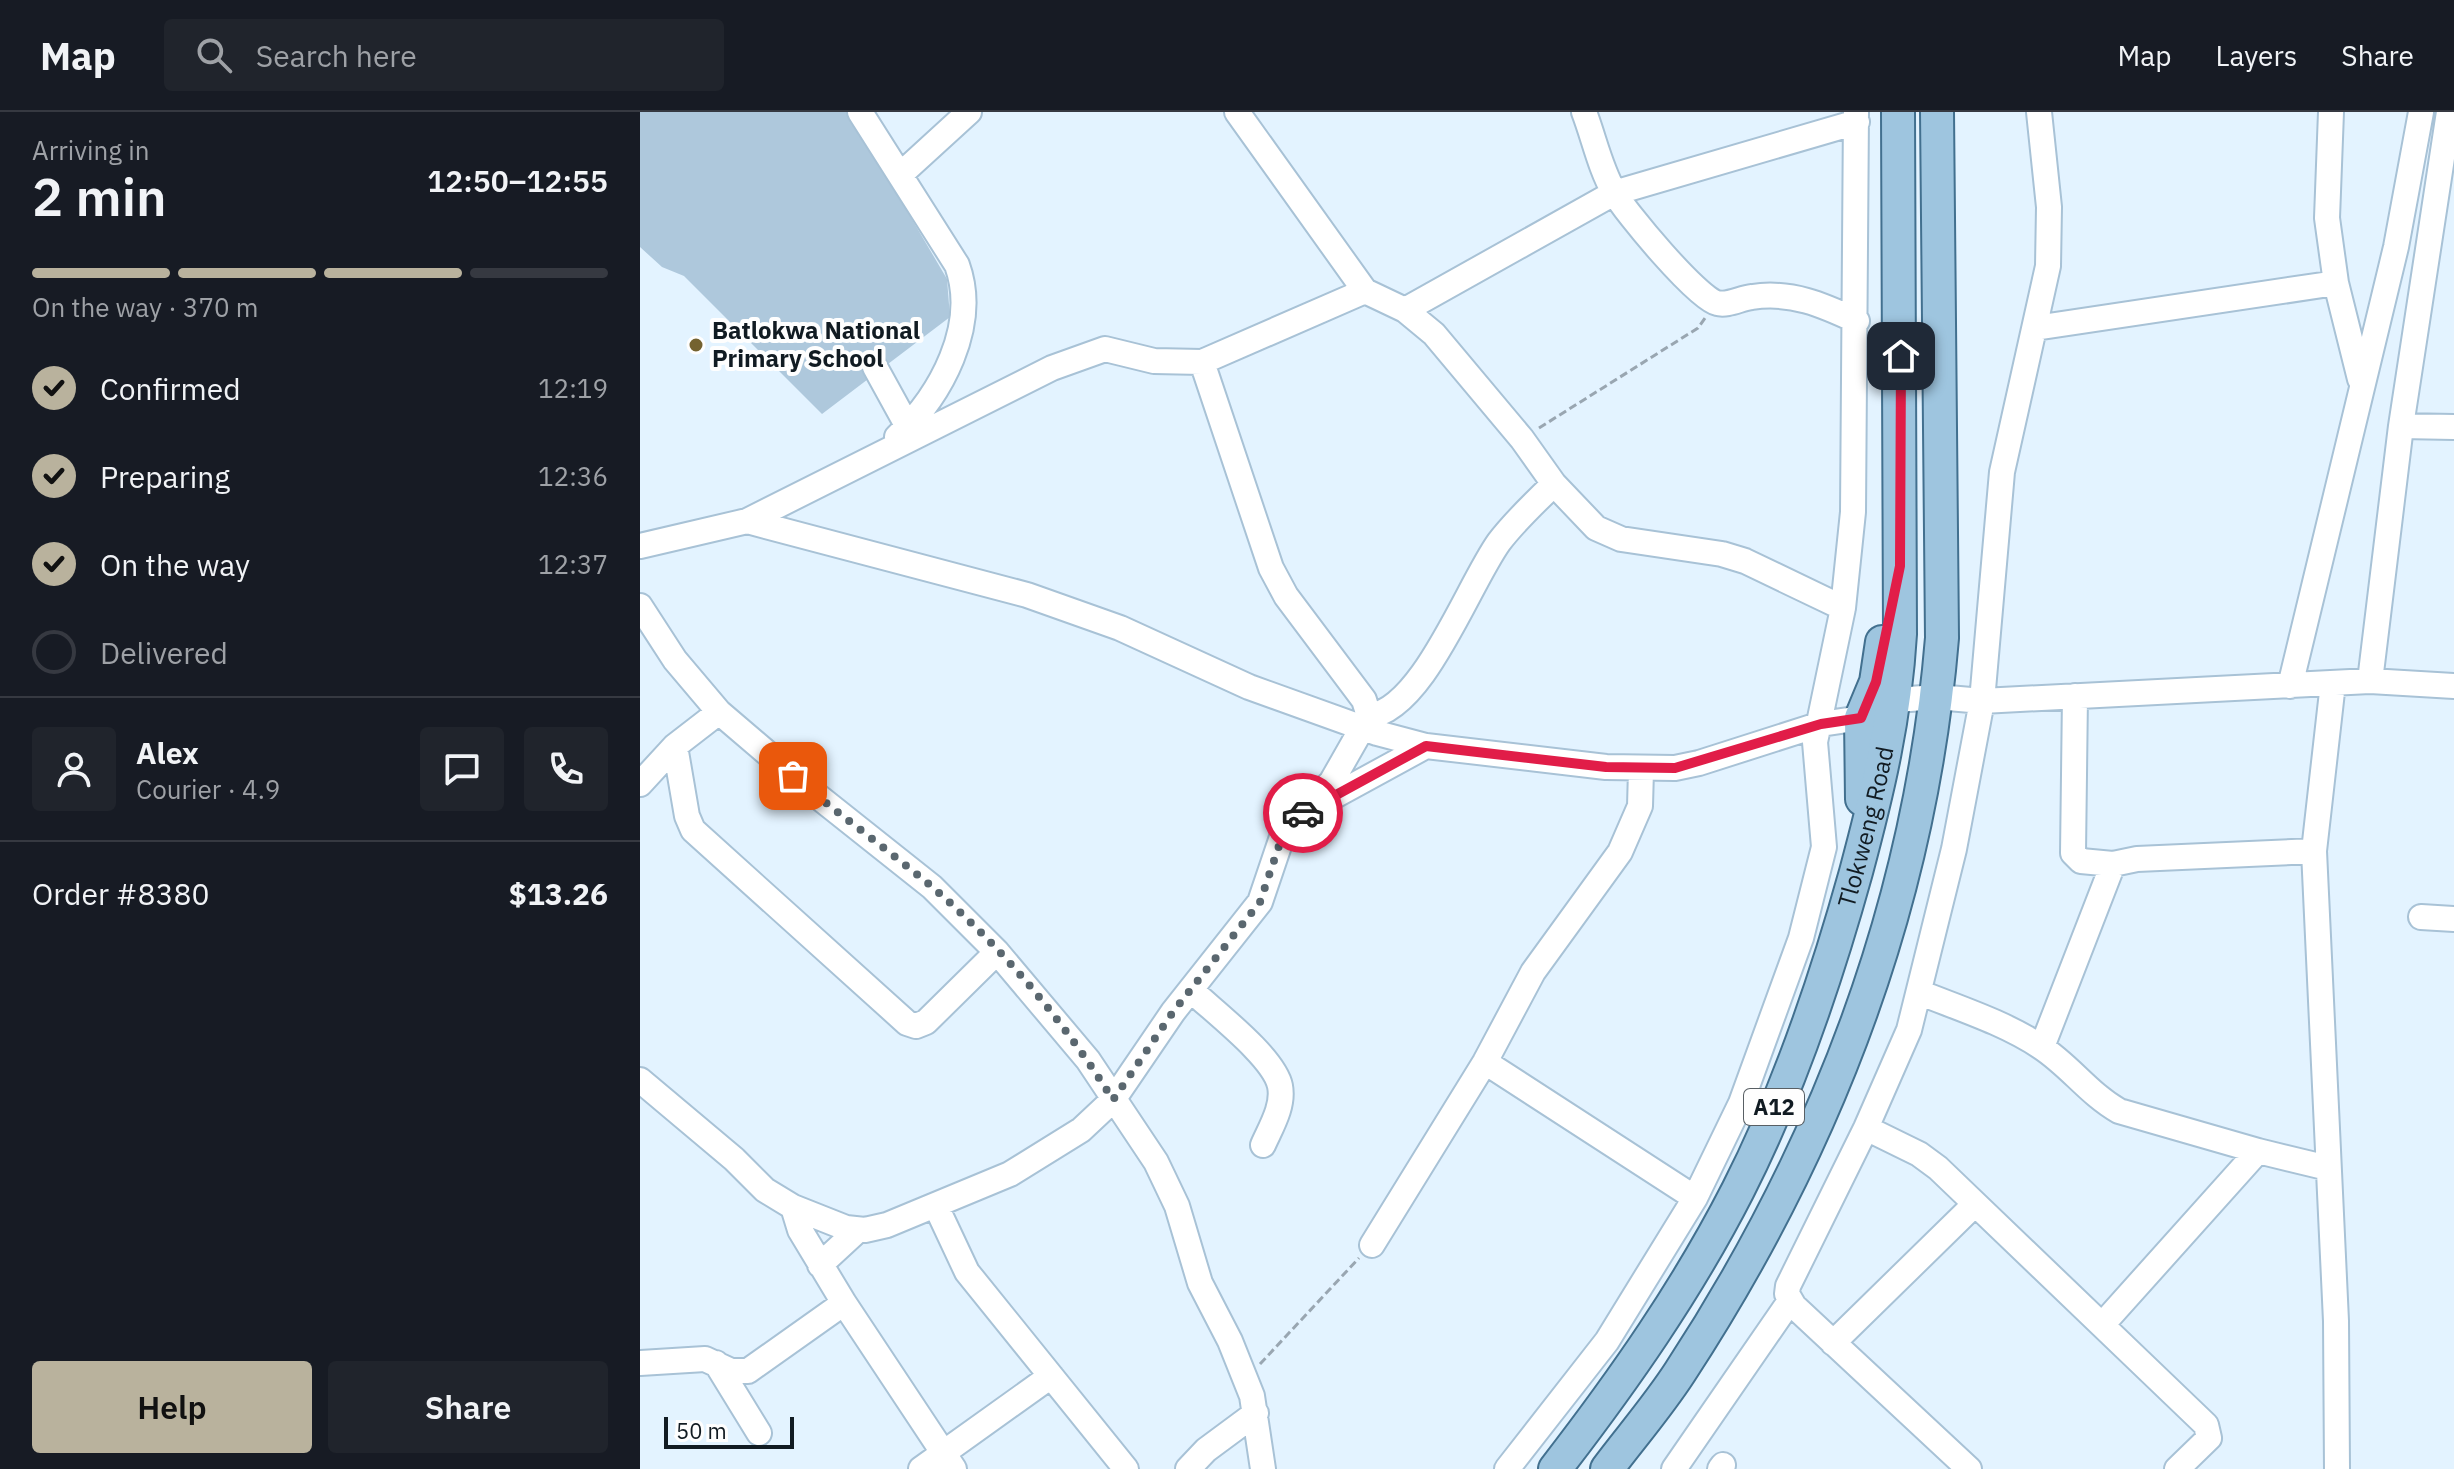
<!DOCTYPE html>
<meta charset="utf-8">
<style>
body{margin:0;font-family:"IBM Plex Sans",sans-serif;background:#20242c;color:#f1f3f6;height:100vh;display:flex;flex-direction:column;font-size:30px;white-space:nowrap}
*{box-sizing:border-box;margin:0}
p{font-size:26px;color:#9ea1a6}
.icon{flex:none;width:44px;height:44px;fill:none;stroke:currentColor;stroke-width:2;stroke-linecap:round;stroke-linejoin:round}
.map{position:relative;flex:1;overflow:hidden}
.details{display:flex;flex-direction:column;background:#171b24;width:640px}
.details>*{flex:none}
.scale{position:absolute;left:24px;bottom:20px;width:130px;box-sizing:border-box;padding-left:8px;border:4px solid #111b22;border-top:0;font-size:22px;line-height:28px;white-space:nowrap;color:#111b22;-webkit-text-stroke:6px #fefefe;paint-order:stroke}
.pin{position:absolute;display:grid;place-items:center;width:68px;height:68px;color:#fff;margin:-34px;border-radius:16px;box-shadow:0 4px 12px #0006}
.courier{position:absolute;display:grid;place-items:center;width:80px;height:80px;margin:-40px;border:6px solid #e11d48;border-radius:50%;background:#fff;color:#222;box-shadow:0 2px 10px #0007}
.summary em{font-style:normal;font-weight:600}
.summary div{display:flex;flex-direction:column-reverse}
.summary{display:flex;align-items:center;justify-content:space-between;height:136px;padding:0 32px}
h1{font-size:52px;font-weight:600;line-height:60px}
.bar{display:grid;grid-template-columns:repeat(4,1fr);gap:12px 8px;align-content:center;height:96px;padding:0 32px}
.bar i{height:10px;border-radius:6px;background:#363941}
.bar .selected{background:#b9b29d}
.bar p{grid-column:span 4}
.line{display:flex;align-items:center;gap:20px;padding:0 32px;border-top:2px solid #363941}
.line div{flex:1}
.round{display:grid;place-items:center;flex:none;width:84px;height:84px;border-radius:8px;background:#20242c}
ol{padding:0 32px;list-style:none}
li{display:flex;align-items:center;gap:24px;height:88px}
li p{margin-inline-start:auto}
li .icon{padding:8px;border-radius:50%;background:#b9b29d;color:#111;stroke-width:4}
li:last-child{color:#9ea1a6}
li i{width:44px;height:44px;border:4px solid #363941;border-radius:50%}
.primary-button{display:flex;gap:16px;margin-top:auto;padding:16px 32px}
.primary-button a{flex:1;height:92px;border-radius:8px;background:#b9b29d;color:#111;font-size:32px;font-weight:600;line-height:92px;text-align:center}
.primary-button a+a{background:#20242c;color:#f1f3f6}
header{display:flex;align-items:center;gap:48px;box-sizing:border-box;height:112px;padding:0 40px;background:#171b24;border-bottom:2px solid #363941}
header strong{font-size:38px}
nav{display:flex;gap:44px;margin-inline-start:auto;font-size:28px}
.search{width:560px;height:72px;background:#20242c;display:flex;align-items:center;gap:20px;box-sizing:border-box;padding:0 28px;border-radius:8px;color:#9ea1a6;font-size:30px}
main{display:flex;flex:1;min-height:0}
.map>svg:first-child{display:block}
</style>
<header>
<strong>Map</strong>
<div class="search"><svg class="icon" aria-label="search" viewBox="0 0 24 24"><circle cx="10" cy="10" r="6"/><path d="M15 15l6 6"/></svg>Search here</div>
<nav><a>Map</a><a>Layers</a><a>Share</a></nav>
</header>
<main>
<section class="details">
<div class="summary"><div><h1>2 min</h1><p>Arriving in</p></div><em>12:50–12:55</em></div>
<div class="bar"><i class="selected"></i><i class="selected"></i><i class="selected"></i><i></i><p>On the way · 370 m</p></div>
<ol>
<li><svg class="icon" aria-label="check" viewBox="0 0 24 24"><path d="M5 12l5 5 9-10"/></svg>Confirmed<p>12:19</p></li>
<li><svg class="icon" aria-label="check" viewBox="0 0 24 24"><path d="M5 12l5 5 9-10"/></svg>Preparing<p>12:36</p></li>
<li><svg class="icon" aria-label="check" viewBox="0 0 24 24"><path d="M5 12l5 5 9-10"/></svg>On the way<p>12:37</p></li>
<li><i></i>Delivered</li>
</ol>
<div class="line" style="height:144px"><a class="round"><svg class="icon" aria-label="person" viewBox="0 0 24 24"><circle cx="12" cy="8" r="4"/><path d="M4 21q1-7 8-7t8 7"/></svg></a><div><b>Alex</b><p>Courier · 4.9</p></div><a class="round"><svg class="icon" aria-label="chat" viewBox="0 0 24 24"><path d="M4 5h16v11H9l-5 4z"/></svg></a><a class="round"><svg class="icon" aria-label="phone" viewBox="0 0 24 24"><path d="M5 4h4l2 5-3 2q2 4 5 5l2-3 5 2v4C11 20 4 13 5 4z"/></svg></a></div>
<div class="line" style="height:104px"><div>Order #8380</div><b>$13.26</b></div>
<div class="primary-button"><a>Help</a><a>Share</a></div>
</section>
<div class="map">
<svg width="1814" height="1357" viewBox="0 0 1814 1357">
<rect width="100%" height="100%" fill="#e3f3ff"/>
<path fill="#aec8dc" d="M 0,0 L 209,0 L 307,167 L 310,205 L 182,302 L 44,164 L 22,155 L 0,135 Z"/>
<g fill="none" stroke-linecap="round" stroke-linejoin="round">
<defs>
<path id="minor" d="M 220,0 L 317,153 C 339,214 301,283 257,325
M 597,0 L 725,179 L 765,198 L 794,222 L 882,327 L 914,372 L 956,416 L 981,427 L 1082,442 L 1105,449 L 1203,496
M 944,0 C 954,26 960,56 974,80 C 984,99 1059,188 1077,191 C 1088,194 1101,186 1112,185 C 1151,179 1183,193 1217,209
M 1691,0 L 1687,106 L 1696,171 L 1720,267
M 260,63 L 329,0
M 765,198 L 974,81 L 1217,10
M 1395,216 L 1696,171
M 235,255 L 268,315
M 1761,314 L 1814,315
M 107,409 L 412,256 L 465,237 L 514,249 L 562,250 L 725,179
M 0,434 L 107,409 L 387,483 L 480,516 L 609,575 L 737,621 L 786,634 L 966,655 L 1035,656 L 1059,651 L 1181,612 L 1221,606 L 1256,588 L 1297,585 L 1342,589 L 1730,569 L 1814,574
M 0,494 L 35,548 L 79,600 L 175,682 L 292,775 L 357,840 L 448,948 L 516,1050 L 537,1094 L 560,1171 L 590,1229 L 612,1284 L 623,1357
M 1730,569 L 1761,314 L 1809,0
M 1693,571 L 1674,739 L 1696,1209 L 1697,1357
M 1650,574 L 1756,135 L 1781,0
M 1435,584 L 1433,741 L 1441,749 L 1473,752
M 729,604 C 783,598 828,473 859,430 C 875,409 895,390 914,372
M 35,634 L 47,704 L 53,718 L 267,911 L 276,914 L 286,910 L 357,840
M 0,672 L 35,634 L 79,600
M 678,693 L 786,634
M 1781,805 L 1814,807
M 551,878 C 573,899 634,945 640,974 C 644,994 631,1015 623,1033
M 1281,881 C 1321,897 1365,911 1401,935 C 1430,954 1449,982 1479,999 L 1618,1039
M 1402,935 L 1473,752 L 1497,747 L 1674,739
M 845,950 L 1055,1086
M 0,968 L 94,1047 L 125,1078 L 153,1095 L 206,1116 L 225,1118 L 247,1113 L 370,1062 L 441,1018 L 473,988 L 533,900 L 620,790 L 642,725 L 692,669 L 729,604 L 724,588 L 646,484 L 631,456 L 562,250
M 1226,1016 L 1279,1042 L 1298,1056 L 1566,1313 L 1569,1326 L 1537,1357
M 296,1094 L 327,1160 L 486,1357
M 153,1095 L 160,1118 L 204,1191 L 314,1357
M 732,1133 L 845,950 L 893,860 L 980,740 L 1000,694 L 1001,658
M 180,1153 L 218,1118
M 1462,1213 L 1618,1039 L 1688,1056
M 1193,1231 L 1335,1092
M 0,1251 L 65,1247 L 91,1259 L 108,1259 L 204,1191
M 76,1251 L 119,1321
M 281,1357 L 411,1264
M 548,1357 L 566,1338 L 616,1301
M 867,1357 L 967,1229 L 1055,1086 L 1101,991 L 1161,826 L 1184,735 L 1175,630 L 1203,496 L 1213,400 L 1216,0
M 1034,1357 L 1150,1189
M 1080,1357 L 1083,1353
M 1329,1357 L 1154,1194 L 1147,1182 L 1148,1174 L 1226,1016 L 1269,918 L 1314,737 L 1342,589 L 1362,360 L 1408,154 L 1409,95 L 1399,0"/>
<g id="major">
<path d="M 1222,687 L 1221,606 L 1236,570 L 1242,530"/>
<path id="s1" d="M 915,1357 C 983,1269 1047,1178 1098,1078 C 1149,978 1186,868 1216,760 C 1238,678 1255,607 1260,522 L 1258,0"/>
<path d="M 967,1357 C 991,1325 1018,1294 1040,1260 C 1186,1037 1280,793 1302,526 L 1297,0"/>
</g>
</defs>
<use href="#minor" stroke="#a8c2d6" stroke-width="28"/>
<use href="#major" stroke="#42708f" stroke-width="36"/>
<path stroke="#99a6b1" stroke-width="3" stroke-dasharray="8 4" stroke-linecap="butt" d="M 899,316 L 1058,216 L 1065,206
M 620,1252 L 719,1146"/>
<use href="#minor" stroke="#fff" stroke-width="24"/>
<use href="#major" stroke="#9ec5df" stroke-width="32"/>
</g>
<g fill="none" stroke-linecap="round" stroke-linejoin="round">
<path stroke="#5a676f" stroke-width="8" stroke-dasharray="0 14.4" d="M 153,664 C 198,702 246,736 291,774 C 361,834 424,909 473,988 L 533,900 L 620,790 L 642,725 L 663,701"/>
<path stroke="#e11d48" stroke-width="10" d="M 663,701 L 786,634 L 966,655 L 1035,656 L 1181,612 L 1221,606 L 1236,570 L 1260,454 L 1261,244"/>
</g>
<circle fill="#746230" stroke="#fefefe" stroke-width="3" cx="56" cy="233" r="8"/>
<g text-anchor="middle" stroke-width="8" stroke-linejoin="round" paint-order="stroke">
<rect fill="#fefefe" stroke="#585f64" stroke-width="2" x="1104" y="977" width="60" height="36" rx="6"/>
<g font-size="22" font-weight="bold" fill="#111b22">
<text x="1134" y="1003">A12</text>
</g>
<g font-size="24" font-weight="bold" fill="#111b22" stroke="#fefefe" text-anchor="start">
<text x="72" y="227">Batlokwa National<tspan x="72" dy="28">Primary School</tspan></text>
</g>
<g font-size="24" fill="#111b22" stroke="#fefefe">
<text dy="8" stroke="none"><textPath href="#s1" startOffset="720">Tlokweng Road</textPath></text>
</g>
</g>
</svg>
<div class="scale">50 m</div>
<div class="pin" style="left:153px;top:664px;background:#ea580c"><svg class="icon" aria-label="bag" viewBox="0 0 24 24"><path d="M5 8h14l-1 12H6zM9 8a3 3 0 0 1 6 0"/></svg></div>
<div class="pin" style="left:1261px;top:244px;background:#1f2937"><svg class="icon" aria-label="home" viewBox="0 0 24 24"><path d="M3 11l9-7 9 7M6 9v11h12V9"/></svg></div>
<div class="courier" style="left:663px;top:701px"><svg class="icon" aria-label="car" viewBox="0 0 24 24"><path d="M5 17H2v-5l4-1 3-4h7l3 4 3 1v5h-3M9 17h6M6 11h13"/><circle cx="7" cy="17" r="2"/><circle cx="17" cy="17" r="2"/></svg></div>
</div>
</main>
